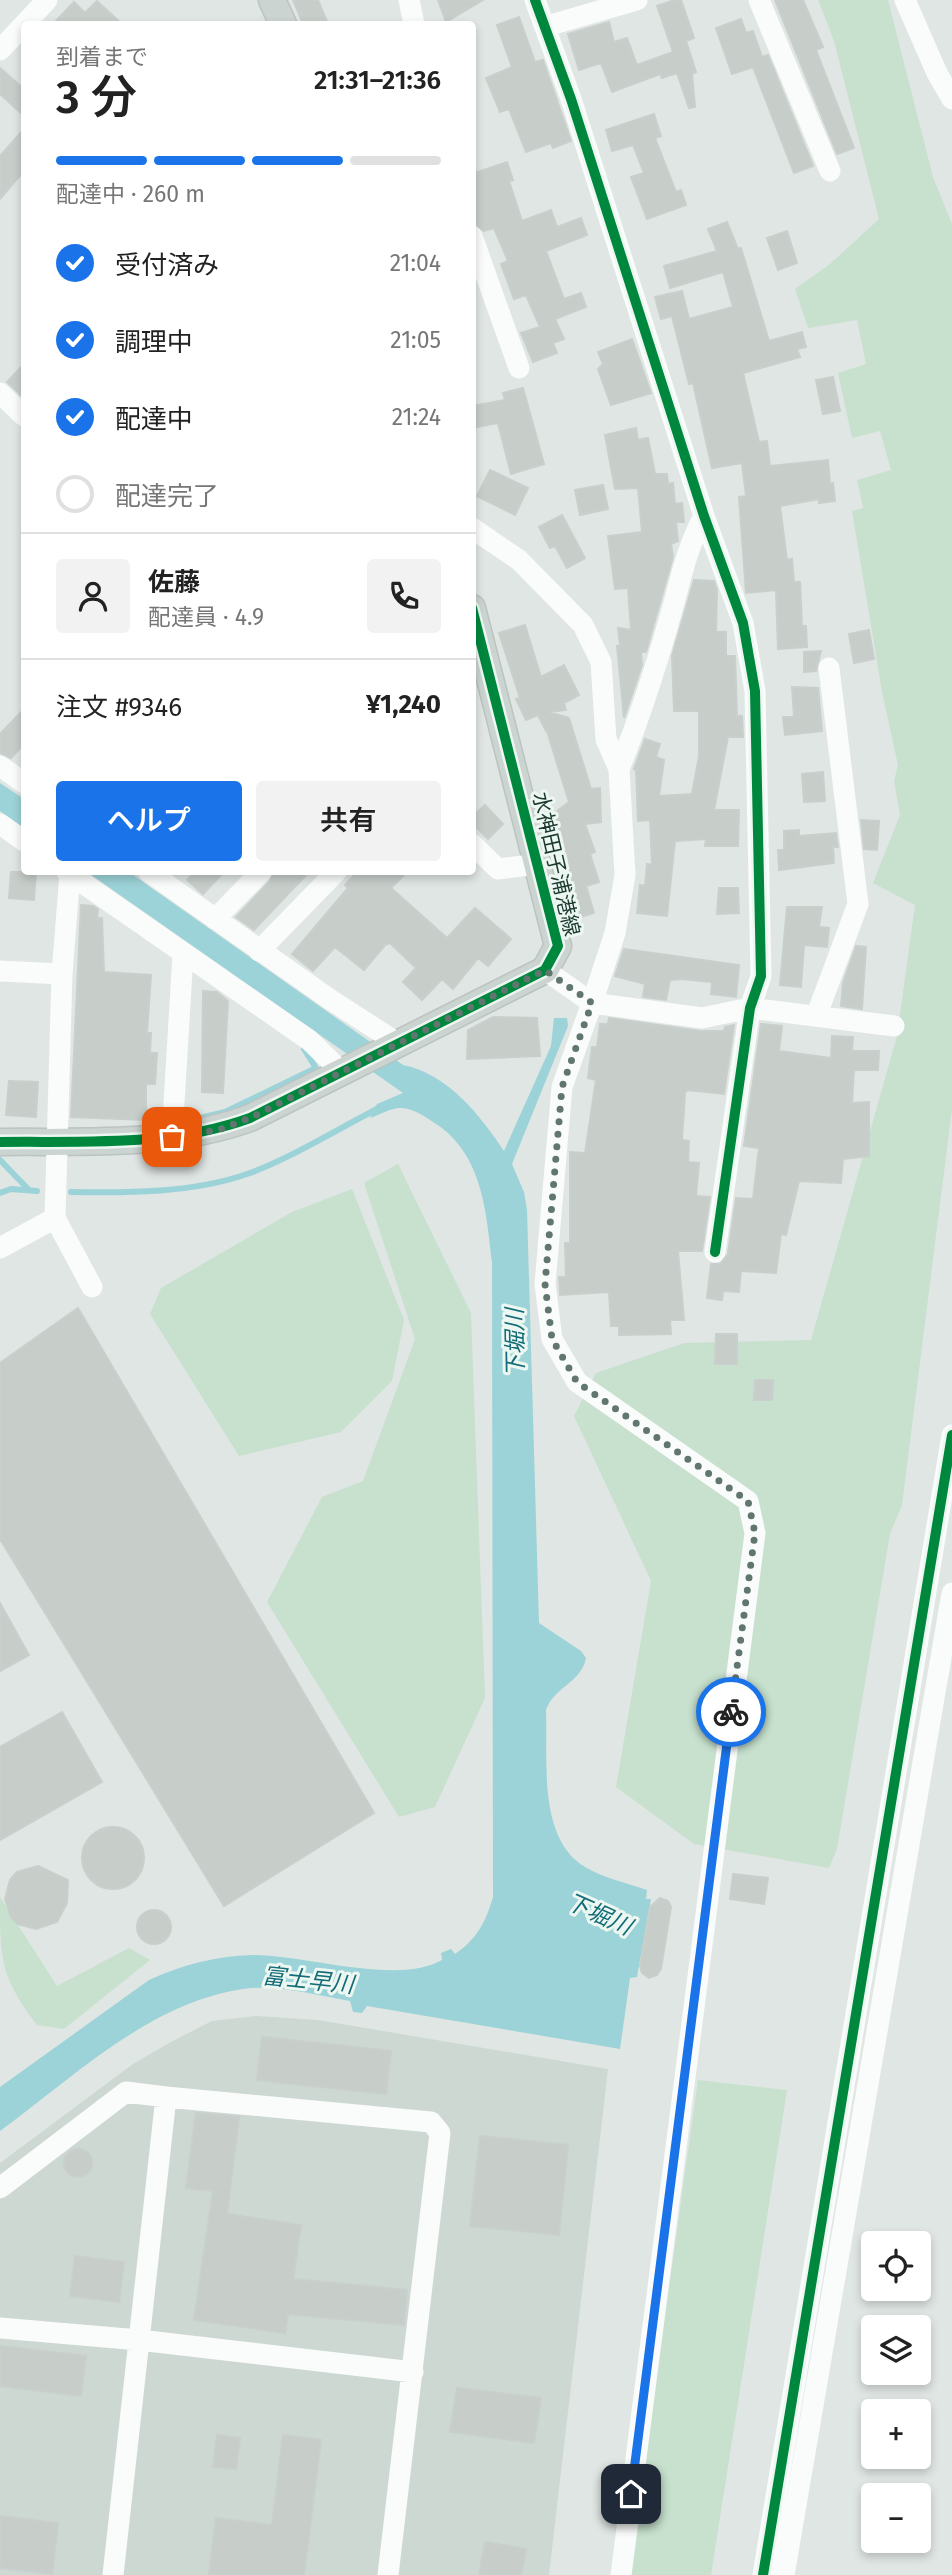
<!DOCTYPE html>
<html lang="ja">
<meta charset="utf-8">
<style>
body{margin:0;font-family:"Fira Sans","Noto Sans JP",sans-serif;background:#f2f2f2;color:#222;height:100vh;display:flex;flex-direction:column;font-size:26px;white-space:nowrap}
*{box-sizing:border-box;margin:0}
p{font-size:23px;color:#767676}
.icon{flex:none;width:38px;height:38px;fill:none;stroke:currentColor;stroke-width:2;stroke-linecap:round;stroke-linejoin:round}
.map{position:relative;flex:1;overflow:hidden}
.side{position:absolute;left:21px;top:21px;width:455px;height:854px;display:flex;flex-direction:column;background:#fff;border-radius:7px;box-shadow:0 4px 10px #0003}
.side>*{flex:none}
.fabs{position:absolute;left:861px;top:2231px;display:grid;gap:14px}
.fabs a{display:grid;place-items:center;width:70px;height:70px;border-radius:7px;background:#fff;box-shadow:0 4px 10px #0003;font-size:35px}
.pin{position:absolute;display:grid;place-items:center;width:60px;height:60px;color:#fff;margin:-30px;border-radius:14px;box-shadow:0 4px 10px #0006}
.courier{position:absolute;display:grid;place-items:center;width:70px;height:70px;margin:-35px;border:5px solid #1a73e8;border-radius:50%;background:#fff;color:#222;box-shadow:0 2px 9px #0007}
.overview em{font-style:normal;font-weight:600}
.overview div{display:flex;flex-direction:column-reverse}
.overview{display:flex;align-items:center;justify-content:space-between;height:119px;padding:0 35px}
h1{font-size:46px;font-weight:600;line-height:52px}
.bar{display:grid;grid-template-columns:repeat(4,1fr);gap:10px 7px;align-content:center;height:84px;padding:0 35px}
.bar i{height:9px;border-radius:5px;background:#e0e0e0}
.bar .on{background:#1a73e8}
.bar p{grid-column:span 4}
.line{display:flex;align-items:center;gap:18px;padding:0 35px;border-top:2px solid #e0e0e0}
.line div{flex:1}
.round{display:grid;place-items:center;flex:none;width:74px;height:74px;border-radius:7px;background:#f2f2f2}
ol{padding:0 35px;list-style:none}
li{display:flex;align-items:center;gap:21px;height:77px}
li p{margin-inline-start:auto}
li .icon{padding:7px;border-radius:50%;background:#1a73e8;color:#fff;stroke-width:4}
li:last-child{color:#767676}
li i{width:38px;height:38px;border:4px solid #e0e0e0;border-radius:50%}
.action{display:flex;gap:14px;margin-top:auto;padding:14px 35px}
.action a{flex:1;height:80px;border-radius:7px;background:#1a73e8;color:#fff;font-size:28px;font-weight:600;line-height:80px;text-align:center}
.action a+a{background:#f2f2f2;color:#222}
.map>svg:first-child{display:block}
</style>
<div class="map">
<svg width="952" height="2575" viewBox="0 0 952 2575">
<rect width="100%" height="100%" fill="#e0e6e3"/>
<path fill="#cdd8d3" d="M 257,2016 L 318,2020 L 608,2069 L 549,2575 L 0,2575 L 0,2163 L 133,2064 L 169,2043 L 212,2021 Z"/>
<path fill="#c7e1ce" d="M 818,0 L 888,0 L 933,177 L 952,224 L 952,1109 L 902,1505 L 890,1534 L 837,1849 L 829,1868 L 694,1844 L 616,1787 L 651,1581 L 574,1416 L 596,1373 L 684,1343 L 811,1340 L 897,1036 L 915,905 L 873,883 L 900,815 L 894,781 L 898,765 L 882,692 L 852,511 L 863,508 L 857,480 L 891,470 L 880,431 L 852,438 L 838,373 L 866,364 L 857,320 L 808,328 L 795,289 L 830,264 L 879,219 L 834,41 Z
M 398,1164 L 471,1313 L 485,1698 L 435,1807 L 399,1817 L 267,1602 L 322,1497 L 363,1481 L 415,1339 L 364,1183 Z
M 352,1189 L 404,1320 L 392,1381 L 341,1432 L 239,1456 L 150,1314 L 161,1288 L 292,1212 Z
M 0,1897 L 57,1986 L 129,1948 L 150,1960 L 64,2029 L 37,2025 C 0,1976 0,1959 0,1897 Z
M 698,2080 L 787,2090 L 711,2575 L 629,2575 Z"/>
<path fill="#9cd3d8" d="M 0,783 L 24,799 L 24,828 L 0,811 Z
M 87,872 L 129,872 L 403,1065 C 448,1074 480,1115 504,1151 L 551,1046 L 554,1018 L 567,1018 L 568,1026 L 512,1164 L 524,1192 L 527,1210 L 539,1623 L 581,1651 L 586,1658 C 581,1683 554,1687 546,1710 C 548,1759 537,1838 585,1867 C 603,1878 627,1883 647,1890 L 646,1899 L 651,1899 L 637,1977 L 630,1978 L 620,2049 L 367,2006 L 362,2013 L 353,2012 L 350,2001 C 315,1995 278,1984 243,1989 C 149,2003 74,2077 0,2131 L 0,2087 L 149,1980 C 181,1965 216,1956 252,1955 C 303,1954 397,1986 442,1960 L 441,1953 L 451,1949 L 455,1954 C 476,1940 486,1922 493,1897 L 492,1262 C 486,1209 482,1150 430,1120 C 421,1114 411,1108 400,1108 C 391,1108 379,1115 370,1118 L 377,1104 L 403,1093 Z"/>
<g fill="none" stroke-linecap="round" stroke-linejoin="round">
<path stroke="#9cd3d8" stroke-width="6" d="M 196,1119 L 225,1112 L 316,1068 L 304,1049
M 0,1160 L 29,1190
M 71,1192 C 128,1193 193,1193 247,1174 C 290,1159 339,1128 381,1107
M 0,1193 L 11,1189 L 37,1191"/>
</g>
<path fill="#c7ceca" stroke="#c8cfcc" stroke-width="2" d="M 293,0 L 318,0 L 328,24 L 303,24 Z
M 438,0 L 483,0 L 446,22 Z
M 675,0 L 681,0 L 694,38 L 686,41 L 696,72 L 692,74 L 695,107 L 689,108 L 677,73 L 662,78 L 660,74 L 612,92 L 601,63 L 579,70 L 568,34 L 609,22 L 614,42 L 627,38 L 637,65 L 673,52 L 657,6 Z
M 775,0 L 803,0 L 823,47 L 816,50 L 854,148 L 837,154 Z
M 97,1 L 122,24 L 53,24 L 74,2 L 85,13 Z
M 519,17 L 535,62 L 543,60 L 571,141 L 553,148 L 551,143 L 526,152 L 509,109 L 500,112 L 486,78 L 512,67 L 497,25 Z
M 741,19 L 746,33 L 753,31 L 762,57 L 768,55 L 813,166 L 794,173 L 753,67 L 732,74 L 716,28 Z
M 0,68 L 24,89 L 24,116 L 0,94 Z
M 654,114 L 661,136 L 655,138 L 676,192 L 681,190 L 686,205 L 647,219 L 631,177 L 644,173 L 633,145 L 612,151 L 606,130 Z
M 24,129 L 24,171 L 0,199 L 0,156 Z
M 507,162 L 513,180 L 509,181 L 522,221 L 551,210 L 557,227 L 581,218 L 587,235 L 546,251 L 564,299 L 581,293 L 586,307 L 555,319 L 564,339 L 553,343 L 557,353 L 533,362 L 521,333 L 540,327 L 526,295 L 514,299 L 501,264 L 508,261 L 494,228 L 484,231 L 472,223 L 472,174 Z
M 727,222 L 738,249 L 741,248 L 769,341 L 802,332 L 806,347 L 797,349 L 800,357 L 743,373 L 759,442 L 767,441 L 770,466 L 828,460 L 830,484 L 833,483 L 835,501 L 819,503 L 819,499 L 780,506 L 787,560 L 792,559 L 794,582 L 800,582 L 802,626 L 806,626 L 807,647 L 778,649 L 776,590 L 746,593 L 739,497 L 746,496 L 742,463 L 712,468 L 693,383 L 689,384 L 672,316 L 661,319 L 655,297 L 682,291 L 689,319 L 733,307 L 723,272 L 670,288 L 664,266 L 717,251 L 708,229 Z
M 787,231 L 797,263 L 778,270 L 767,238 Z
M 632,339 L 651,393 L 611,405 L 598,369 L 603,364 L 598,352 Z
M 24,364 L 24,393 L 22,396 L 7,382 Z
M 833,377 L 840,411 L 823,414 L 816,380 Z
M 523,388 L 544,464 L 511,474 L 498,423 L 472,428 L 472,406 L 505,400 L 503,393 Z
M 636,428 L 638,440 L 648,438 L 655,474 L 667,474 L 668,484 L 673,483 L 675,504 L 682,503 L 684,522 L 676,522 L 678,541 L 671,544 L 673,557 L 646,652 L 641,652 L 642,665 L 624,718 L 617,646 L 620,645 L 618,628 L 631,630 L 628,588 L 615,589 L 608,536 L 642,532 L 638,488 L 615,489 L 605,435 Z
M 490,470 L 528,488 L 515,515 L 477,496 Z
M 603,485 L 608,509 L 580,515 L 575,490 Z
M 562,515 L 585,558 L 567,568 L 555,546 L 550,548 L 539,527 Z
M 694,580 L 714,581 L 717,590 L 716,632 L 726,632 L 726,656 L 735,656 L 737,716 L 742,716 L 743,737 L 728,737 L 714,810 L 739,810 L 738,846 L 705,846 L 706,839 L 675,841 L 667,916 L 637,913 L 640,885 L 645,886 L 647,864 L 652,865 L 650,820 L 638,821 L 636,770 L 634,769 L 645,739 L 660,744 L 656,757 L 664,760 L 659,796 L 692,794 L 699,756 L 699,711 L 674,711 L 672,656 Z
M 525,625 L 541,677 L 564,665 L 579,695 L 564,703 L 566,710 L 549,712 L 569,718 L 591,789 L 600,788 L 601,822 L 585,824 L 595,852 L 590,854 L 599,882 L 586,886 L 594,913 L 573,919 L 562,869 L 569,866 L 556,831 L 551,833 L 549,817 L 569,802 L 546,728 L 546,731 L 538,715 L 526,720 L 516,699 L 520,698 L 499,633 Z
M 869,630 L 874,659 L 854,663 L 849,634 Z
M 821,651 L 816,671 L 804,672 L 804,652 Z
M 792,687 L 818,688 L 822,731 L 785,735 L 783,717 L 794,717 Z
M 24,709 L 24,744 L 11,758 L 0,753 L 0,734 Z
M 823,772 L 825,801 L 804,802 L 802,774 Z
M 485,805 L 503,824 L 488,839 L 472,823 L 472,817 Z
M 861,820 L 879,821 L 877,850 L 864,849 Z
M 799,830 L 799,836 L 836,833 L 838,847 L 833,847 L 834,863 L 779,870 L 778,850 L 784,850 L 784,831 Z
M 11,872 L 36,872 L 34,900 L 9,898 Z
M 195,872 L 224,872 L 203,894 L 187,880 Z
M 274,872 L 309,872 L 254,930 L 236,917 L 270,881 Z
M 357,872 L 407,872 L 391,888 L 447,938 L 475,908 L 511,939 L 488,966 L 478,958 L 453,989 L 442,979 L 422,1000 L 403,982 L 416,968 L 390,943 L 385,945 L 364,970 L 335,947 L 313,971 L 292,954 L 348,888 L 345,885 Z
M 719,888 L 738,888 L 739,913 L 717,914 Z
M 81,905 L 93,906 L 98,909 L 97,918 L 102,918 L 104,972 L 151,975 L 147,1033 L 151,1033 L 150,1053 L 157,1053 L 155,1084 L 146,1084 L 146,1120 L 71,1117 Z
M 787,907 L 822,907 L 819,927 L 829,928 L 827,947 L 804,945 L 801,987 L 780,985 Z
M 856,946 L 866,947 L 862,1009 L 841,1006 L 843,983 Z
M 624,949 L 739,965 L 736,997 L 711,994 L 712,982 L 681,979 L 670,980 L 666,1000 L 643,997 L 645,984 L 615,976 Z
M 203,991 L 217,992 L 228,1001 L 223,1093 L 202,1092 Z
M 493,1017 L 537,1018 L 540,1056 L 467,1059 L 468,1030 Z
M 609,1018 L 700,1031 L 724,1031 L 725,1027 L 734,1025 L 724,1094 L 687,1090 L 685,1093 L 682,1140 L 689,1141 L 688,1162 L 699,1163 L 696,1196 L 710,1197 L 702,1251 L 678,1251 L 684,1320 L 670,1320 L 671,1334 L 619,1335 L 619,1326 L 611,1326 L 609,1292 L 560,1295 L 559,1277 L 566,1277 L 565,1243 L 570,1243 L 570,1152 L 585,1153 L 596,1080 L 588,1078 L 592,1047 L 597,1047 L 600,1024 L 608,1024 Z
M 761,1024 L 782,1026 L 779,1051 L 831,1058 L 832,1036 L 853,1037 L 852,1051 L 879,1051 L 878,1070 L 854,1070 L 852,1103 L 869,1102 L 869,1156 L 843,1159 L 841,1183 L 799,1181 L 786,1235 L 781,1234 L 776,1273 L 741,1271 L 739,1292 L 723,1291 L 722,1300 L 707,1298 L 711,1264 L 720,1264 L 728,1254 L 736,1198 L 753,1199 L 759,1148 L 744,1146 Z
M 9,1081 L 38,1082 L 36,1117 L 6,1115 Z
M 78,1308 L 374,1813 L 224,1906 L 0,1539 L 0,1363 Z
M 716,1334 L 737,1334 L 737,1364 L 715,1364 Z
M 755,1380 L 773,1380 L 772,1400 L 754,1400 Z
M 0,1603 L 29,1655 L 0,1671 Z
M 62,1712 L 102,1782 L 0,1840 L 0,1747 Z
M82 1858a31 31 0 1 1 62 0a31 31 0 1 1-62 0Z
M 38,1866 L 68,1880 L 67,1903 L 57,1922 L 36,1929 L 18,1924 L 11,1917 L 5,1899 L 10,1880 L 17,1872 Z
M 733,1874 L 768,1878 L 764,1904 L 730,1899 Z
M 660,1898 L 668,1901 L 671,1907 L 661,1969 L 657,1975 L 649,1978 L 642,1973 L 640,1966 L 650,1907 Z
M137 1927a17 17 0 1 1 34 0a17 17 0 1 1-34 0Z
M 262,2037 L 391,2051 L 386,2094 L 257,2080 Z
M 196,2113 L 239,2117 L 227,2214 L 301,2225 L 293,2279 L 407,2290 L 404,2325 L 288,2314 L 285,2333 L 194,2320 L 213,2191 L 186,2188 Z
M 480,2136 L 568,2145 L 559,2235 L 470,2226 Z
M64 2163a14 14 0 1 1 28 0a14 14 0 1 1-28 0Z
M 75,2256 L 124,2262 L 119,2302 L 70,2296 Z
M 0,2346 L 86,2356 L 81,2396 L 0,2386 Z
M 457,2388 L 541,2398 L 534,2443 L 450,2432 Z
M 217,2435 L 240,2438 L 236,2469 L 213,2467 Z
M 283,2435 L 321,2440 L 304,2575 L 209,2575 L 216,2518 L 272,2525 Z
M 0,2516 L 58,2523 L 52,2574 L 0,2568 Z
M 485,2542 L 526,2549 L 521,2575 L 479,2575 Z"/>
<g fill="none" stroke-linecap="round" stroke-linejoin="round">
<defs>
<path id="major" d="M 272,0 L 283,24
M 0,1142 C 83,1141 171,1147 250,1118 L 545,970 L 558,946 L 472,608"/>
</defs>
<use href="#major" stroke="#bac4c0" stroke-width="29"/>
<path stroke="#fafbfb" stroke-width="21" d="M 409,0 L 414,24
M 535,0 L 571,99 L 704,516 L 743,623 L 755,691 L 761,976 L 750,1008 L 715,1252
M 759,0 L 830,171
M 905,0 L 937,73 L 952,99
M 547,26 L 637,0
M 0,50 L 47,0
M 472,236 L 519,368
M 0,393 L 24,416
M 472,528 L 519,560 L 583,625 L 601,662 L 606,739 L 619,769 L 625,875 L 615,933 L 592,1003 L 702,1018 L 750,1008 L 894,1026
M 0,766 L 24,783
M 619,769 C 638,722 654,673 668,624 C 679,588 685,550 704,516
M 0,824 L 24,841
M 472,844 L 498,869 L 538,864
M 67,872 L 309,1040 L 342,1072
M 149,872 L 331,1000 L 399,1044
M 215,919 L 261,872
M 259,951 L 336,872
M 545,970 L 592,1003 L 562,1087 L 545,1284 L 552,1339 L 577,1382 L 748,1501 L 755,1533 L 621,2575
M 0,971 L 62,974
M 817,1014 L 858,904 L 829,668
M 172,1137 L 183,954
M 55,1218 L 92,1287
M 0,1248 L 55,1218 L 62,974 L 70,873
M 0,2188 L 126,2092 L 166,2097 L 431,2122 L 440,2133 L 388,2575
M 0,2328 L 139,2340 L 413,2372
M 113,2575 L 166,2097
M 763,2575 L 952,1435
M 784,2575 L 952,1593"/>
<use href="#major" stroke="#cbd4d1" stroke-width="26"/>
<defs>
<path id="cycleway" d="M 535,0 L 571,99 L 704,516 L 743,623 L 755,691 L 761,976 L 750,1008 L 715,1252
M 0,1142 C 83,1141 171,1147 250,1118 L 545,970 L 558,946 L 472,608
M 763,2575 L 952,1435"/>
</defs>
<use href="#cycleway" stroke="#ecf7f1" stroke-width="15"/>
<use href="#cycleway" stroke="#00873e" stroke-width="10"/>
</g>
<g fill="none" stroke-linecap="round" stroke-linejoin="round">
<path stroke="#61766f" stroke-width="7" stroke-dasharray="0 12.6" d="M 172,1137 L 218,1130 L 250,1118 L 545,970 L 592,1003 L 562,1087 L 545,1284 L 552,1339 L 577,1382 L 748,1501 L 755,1533 L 731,1712"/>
<path stroke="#1a73e8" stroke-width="9" d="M 631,2494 L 731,1712"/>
</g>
<g text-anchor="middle" stroke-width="6" stroke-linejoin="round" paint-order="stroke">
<g font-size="21" fill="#1d3a31" stroke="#ecf7f1">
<text transform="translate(556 864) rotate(77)" y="7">水神田子浦港線</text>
</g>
<g font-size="23" font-style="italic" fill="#146c79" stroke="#ecf7f1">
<text transform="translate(515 1343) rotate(-91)" y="8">下堀川</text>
<text transform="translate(599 1914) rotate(24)" y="8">下堀川</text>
<text transform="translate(308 1980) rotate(6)" y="8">富士早川</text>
</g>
</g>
</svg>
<div class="fabs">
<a><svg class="icon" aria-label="locate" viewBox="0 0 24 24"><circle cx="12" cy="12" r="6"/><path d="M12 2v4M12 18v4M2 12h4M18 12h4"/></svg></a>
<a><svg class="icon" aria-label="layers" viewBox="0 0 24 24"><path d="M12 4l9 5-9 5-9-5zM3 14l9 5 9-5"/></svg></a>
<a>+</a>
<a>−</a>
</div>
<div class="pin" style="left:172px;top:1137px;background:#ea580c"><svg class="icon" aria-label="bag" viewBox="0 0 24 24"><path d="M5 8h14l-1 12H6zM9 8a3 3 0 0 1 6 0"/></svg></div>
<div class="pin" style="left:631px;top:2494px;background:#1f2937"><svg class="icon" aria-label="home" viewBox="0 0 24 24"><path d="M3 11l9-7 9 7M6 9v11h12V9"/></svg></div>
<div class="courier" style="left:731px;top:1712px"><svg class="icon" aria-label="bike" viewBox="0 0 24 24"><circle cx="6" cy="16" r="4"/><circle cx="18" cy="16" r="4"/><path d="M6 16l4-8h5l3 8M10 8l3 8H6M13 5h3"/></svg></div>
<section class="side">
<div class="overview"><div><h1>3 分</h1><p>到着まで</p></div><em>21:31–21:36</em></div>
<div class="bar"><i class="on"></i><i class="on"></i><i class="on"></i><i></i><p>配達中 · 260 m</p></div>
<ol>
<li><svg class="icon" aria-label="check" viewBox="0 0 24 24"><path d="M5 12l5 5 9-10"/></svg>受付済み<p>21:04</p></li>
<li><svg class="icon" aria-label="check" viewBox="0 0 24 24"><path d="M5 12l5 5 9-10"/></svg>調理中<p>21:05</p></li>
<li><svg class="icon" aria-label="check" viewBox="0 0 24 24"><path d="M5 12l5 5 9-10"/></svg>配達中<p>21:24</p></li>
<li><i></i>配達完了</li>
</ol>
<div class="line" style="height:126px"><a class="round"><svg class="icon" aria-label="person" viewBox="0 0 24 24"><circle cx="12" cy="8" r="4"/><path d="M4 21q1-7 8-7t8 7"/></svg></a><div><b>佐藤</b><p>配達員 · 4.9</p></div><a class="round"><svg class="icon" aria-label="phone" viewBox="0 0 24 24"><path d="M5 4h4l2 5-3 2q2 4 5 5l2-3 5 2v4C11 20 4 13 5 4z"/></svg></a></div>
<div class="line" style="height:91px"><div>注文 #9346</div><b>¥1,240</b></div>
<div class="action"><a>ヘルプ</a><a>共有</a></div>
</section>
</div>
